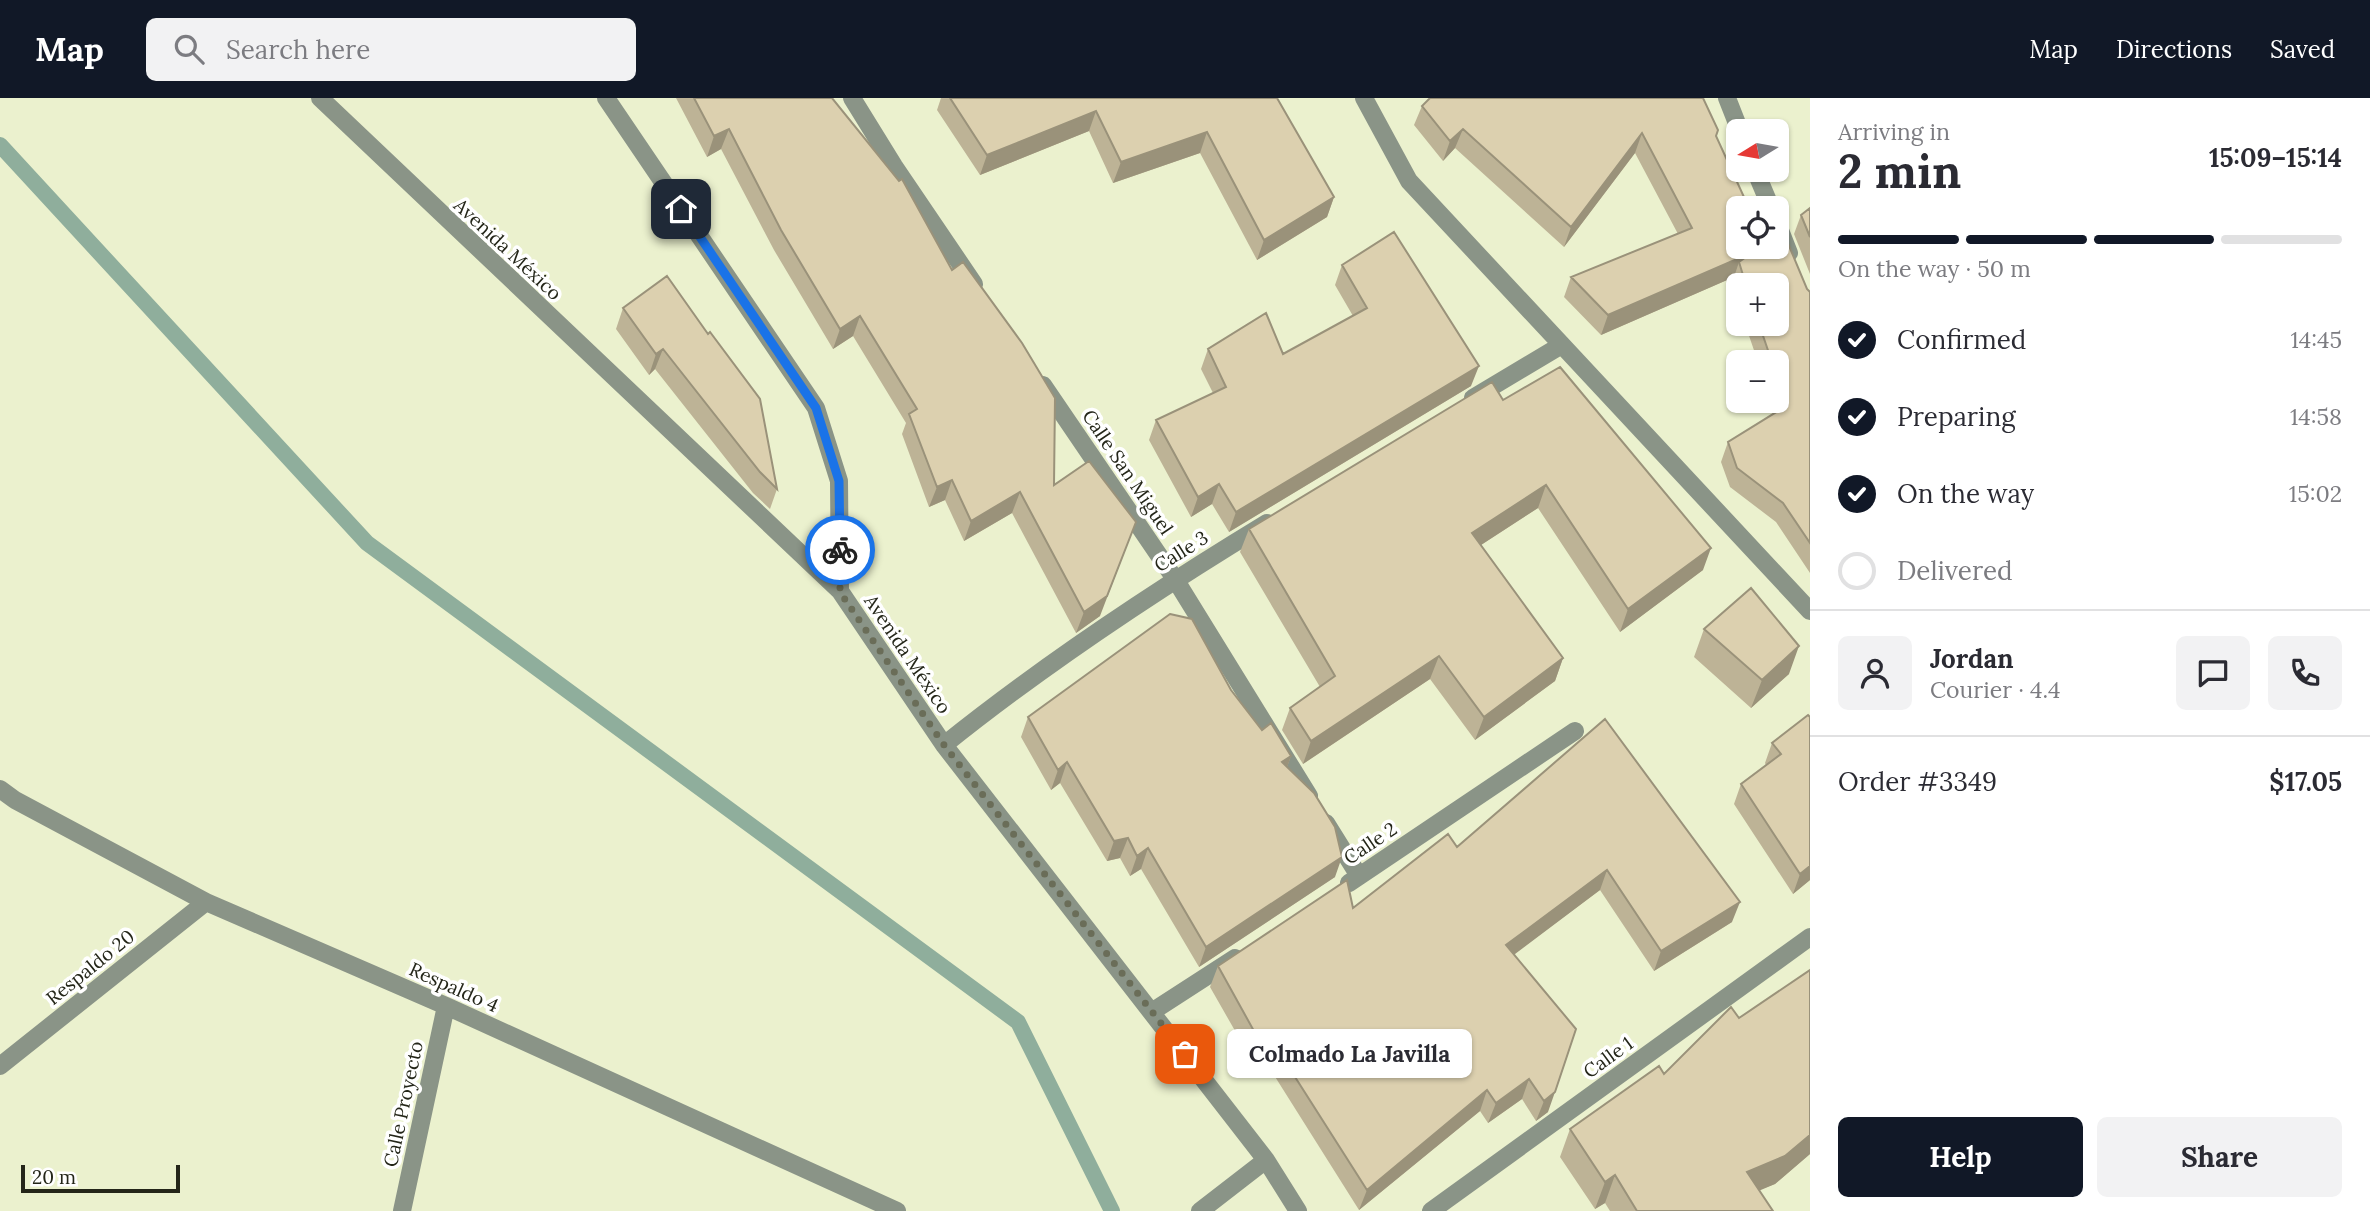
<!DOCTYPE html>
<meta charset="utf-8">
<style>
body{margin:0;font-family:Lora,serif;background:#f2f2f3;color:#2b2b33;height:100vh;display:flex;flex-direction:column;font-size:26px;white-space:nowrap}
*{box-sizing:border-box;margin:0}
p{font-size:23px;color:#7c7c81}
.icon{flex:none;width:38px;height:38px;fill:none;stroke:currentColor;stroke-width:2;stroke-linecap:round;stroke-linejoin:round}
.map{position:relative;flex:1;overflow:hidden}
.details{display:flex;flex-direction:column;background:#fff;width:560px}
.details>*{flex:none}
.needle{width:46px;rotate:259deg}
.tools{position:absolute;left:1726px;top:21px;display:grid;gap:14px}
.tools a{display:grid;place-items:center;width:63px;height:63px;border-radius:10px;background:#fff;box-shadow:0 2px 5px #0004;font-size:35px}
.scale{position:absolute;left:21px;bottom:18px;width:159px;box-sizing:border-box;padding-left:7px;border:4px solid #242619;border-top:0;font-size:19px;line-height:24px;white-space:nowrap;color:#242619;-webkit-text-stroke:5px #fff;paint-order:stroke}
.pin{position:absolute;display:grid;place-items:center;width:60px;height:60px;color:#fff;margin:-30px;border-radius:14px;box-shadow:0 4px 10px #0006}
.courier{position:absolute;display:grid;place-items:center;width:70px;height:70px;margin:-35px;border:5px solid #1a73e8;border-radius:50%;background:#fff;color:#222;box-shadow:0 2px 9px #0007}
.bubble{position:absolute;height:49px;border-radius:10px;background:#fff;box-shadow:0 2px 5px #0004;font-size:23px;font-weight:700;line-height:49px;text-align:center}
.head em{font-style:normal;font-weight:700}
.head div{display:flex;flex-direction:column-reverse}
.head{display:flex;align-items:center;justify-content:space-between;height:119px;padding:0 28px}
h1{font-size:46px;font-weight:700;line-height:52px}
.bar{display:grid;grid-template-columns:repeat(4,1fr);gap:10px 7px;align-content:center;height:84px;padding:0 28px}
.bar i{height:9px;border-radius:5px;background:#e1e1e2}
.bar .selected{background:#111827}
.bar p{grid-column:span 4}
.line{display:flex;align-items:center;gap:18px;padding:0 28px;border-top:2px solid #e1e1e2}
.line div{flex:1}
.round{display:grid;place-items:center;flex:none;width:74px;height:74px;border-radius:10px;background:#f2f2f3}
ol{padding:0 28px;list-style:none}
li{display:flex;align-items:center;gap:21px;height:77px}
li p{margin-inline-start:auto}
li .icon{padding:7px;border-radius:50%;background:#111827;color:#fff;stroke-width:4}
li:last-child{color:#7c7c81}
li i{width:38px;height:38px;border:4px solid #e1e1e2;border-radius:50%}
.cta{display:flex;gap:14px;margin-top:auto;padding:14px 28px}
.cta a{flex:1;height:80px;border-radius:10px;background:#111827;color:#fff;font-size:28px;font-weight:700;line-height:80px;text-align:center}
.cta a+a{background:#f2f2f3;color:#2b2b33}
header{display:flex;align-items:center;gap:42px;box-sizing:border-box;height:98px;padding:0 35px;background:#111827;color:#fff}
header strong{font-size:33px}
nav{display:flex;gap:38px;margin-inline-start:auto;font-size:24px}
.search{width:490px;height:63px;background:#f2f2f3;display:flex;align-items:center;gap:18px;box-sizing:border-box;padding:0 24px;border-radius:10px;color:#7c7c81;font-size:26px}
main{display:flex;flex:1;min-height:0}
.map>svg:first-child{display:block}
</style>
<header>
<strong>Map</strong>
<div class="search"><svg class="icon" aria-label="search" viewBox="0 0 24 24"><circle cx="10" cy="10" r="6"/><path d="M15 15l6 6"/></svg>Search here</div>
<nav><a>Map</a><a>Directions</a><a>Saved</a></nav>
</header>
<main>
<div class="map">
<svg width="1810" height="1113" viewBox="0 0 1810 1113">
<rect width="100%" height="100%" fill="#ebf1ce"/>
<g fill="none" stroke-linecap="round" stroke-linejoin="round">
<path stroke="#8fae9c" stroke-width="16" d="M 0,47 L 367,445 L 1018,924 L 1112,1113"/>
<path stroke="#8a9487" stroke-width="18" d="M 320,0 L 840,493 L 944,647 L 1266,1062 L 1298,1113
M 606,0 L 816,310 L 839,383 L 840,493
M 852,0 L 894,68 L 974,186
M 1364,0 L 1409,83 L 1810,513
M 1727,0 L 1740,33
M 1755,72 L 1771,110
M 1776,122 L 1789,155
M 1043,287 L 1175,481 L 1309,698
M 1473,300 L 1560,248
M 944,647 C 1046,565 1155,493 1267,425
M 0,691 L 15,702 L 206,804 L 446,908 L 897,1113
M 1326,725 L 1359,778
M 1349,785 L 1575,633
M 1153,913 L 1235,860
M 0,968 L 206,804
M 402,1113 L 446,908
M 1200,1113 L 1266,1062
M 1431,1113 L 1810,839"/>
</g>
<path fill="#bdb396" d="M 676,0 L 832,0 L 1054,387 L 1100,518 L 1076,535 L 1012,415 L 964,443 L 945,402 L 929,409 L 902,336 L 906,325 L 853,238 L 833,251 L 774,152 L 721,51 L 707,59 Z
M 941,0 L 1277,0 L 1334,99 L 1327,119 L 1257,162 L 1200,55 L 1113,85 L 1089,33 L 980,77 L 937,12 Z
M 1422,8 L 1716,38 L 1738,149 L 1810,194 L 1810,475 L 1776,424 L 1730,389 L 1721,364 L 1728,344 L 1775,315 L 1771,303 L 1776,303 L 1776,264 L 1758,264 L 1745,226 L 1776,226 L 1776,187 L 1738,187 L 1738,203 L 1732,184 L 1734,179 L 1601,237 L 1564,199 L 1571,179 L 1678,136 L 1635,55 L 1564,149 L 1455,50 L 1443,63 L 1414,27 Z
M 1810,110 L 1810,176 L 1794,136 L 1801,117 Z
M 1342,167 L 1471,288 L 1229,434 L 1212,406 L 1191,419 L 1149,342 L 1156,322 L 1213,295 L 1201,271 L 1208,251 L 1283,256 L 1353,218 L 1335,187 Z
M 667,178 L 777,391 L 770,411 L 753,395 L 655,271 L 649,277 L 616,231 L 623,210 Z
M 1503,302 L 1703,472 L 1620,534 L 1538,410 L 1481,447 L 1563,560 L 1555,583 L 1475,642 L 1430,581 L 1303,666 L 1282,632 L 1290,610 L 1320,589 L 1240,454 L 1249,431 Z
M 1704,531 L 1789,576 L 1751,610 L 1694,559 Z
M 1231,592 L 1262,632 L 1291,658 L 1287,669 L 1335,779 L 1199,869 L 1141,771 L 1130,778 L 1120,760 L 1107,763 L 1060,685 L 1051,692 L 1021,639 L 1028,619 Z
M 1810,619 L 1810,782 L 1793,796 L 1734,706 L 1741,686 L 1766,667 L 1765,665 L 1772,645 Z
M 1605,621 L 1732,824 L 1654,873 L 1600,792 L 1514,856 L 1548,1014 L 1536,1023 L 1522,1001 L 1488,1025 L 1480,1013 L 1359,1112 L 1267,966 L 1258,973 L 1210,889 L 1218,868 L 1353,810 L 1457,749 Z
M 1810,872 L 1810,1056 L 1775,1086 L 1759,1092 L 1773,1113 L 1610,1113 L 1605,1105 L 1595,1111 L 1560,1059 L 1570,1031 L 1664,976 L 1739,920 Z"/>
<path fill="#9a927a" d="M 1096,13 L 1089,33 L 980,77 L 987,57 Z
M 729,31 L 721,51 L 707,59 L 714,38 Z
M 1463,31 L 1455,50 L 1443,63 L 1450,43 Z
M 1207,34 L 1200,55 L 1113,85 L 1121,64 Z
M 1642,35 L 1635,55 L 1564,149 L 1571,129 Z
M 1334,99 L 1327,119 L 1257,162 L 1264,142 Z
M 1753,154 L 1739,164 L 1734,179 L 1601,237 L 1608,217 Z
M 860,218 L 853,238 L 833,251 L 840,231 Z
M 663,251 L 655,271 L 649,277 L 656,256 Z
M 1479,268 L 1471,288 L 1229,434 L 1236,414 Z
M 952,382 L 945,402 L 929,409 L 937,389 Z
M 1219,386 L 1212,406 L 1191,419 L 1198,399 Z
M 1546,387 L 1538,410 L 1464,458 L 1472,435 Z
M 1020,394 L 1012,415 L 964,443 L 971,423 Z
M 1136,424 L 1100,518 L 1076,535 L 1084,514 Z
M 1711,450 L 1703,472 L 1620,534 L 1628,511 Z
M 1799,548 L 1789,576 L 1751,610 L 1762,582 Z
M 1439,558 L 1430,581 L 1303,666 L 1311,643 Z
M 1563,560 L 1555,583 L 1475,642 L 1484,619 Z
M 1291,658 L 1284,678 L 1282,664 Z
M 1067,664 L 1060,685 L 1051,692 L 1058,672 Z
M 1128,740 L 1120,760 L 1107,763 L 1114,743 Z
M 1148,750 L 1141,771 L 1130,778 L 1137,758 Z
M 1342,759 L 1335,779 L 1199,869 L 1206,849 Z
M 1810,768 L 1810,782 L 1793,796 L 1800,776 Z
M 1607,772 L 1600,792 L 1499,868 L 1506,847 Z
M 1740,804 L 1732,824 L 1654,873 L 1661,853 Z
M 1274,946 L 1267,966 L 1258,973 L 1265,953 Z
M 1529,981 L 1522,1001 L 1488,1025 L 1496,1005 Z
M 1487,992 L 1480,1013 L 1359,1112 L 1367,1092 Z
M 1555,994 L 1548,1014 L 1536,1023 L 1544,1003 Z
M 1810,1037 L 1810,1056 L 1775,1086 L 1737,1102 L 1747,1074 Z
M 1615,1077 L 1605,1105 L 1595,1111 L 1605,1084 Z"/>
<path fill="#dcd0af" stroke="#9a927a" stroke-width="2" d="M 694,0 L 832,0 L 899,83 L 902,81 L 952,172 L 963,164 L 1022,245 L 1055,300 L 1054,387 L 1089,363 L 1136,424 L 1107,498 L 1084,514 L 1020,394 L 971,423 L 952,382 L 937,389 L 909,316 L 917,311 L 860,218 L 840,231 L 781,132 L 729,31 L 714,38 Z
M 950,0 L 1277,0 L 1334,99 L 1264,142 L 1207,34 L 1121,64 L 1096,13 L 987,57 Z
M 1430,0 L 1703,0 L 1718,32 L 1716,38 L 1749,110 L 1738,110 L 1738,149 L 1776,149 L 1776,136 L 1782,131 L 1807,191 L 1810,194 L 1810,445 L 1783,405 L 1737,370 L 1728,344 L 1786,308 L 1776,278 L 1776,264 L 1772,264 L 1759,226 L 1776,226 L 1776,187 L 1746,187 L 1739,164 L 1753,154 L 1608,217 L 1571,179 L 1692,130 L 1642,35 L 1571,129 L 1463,31 L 1450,43 L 1422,8 Z
M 1810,110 L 1810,139 L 1801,117 Z
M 1394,134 L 1479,268 L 1236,414 L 1219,386 L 1198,399 L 1156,322 L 1226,289 L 1208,251 L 1266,215 L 1283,256 L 1367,210 L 1342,167 Z
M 667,178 L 708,236 L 710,234 L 760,301 L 777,391 L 760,374 L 663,251 L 656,256 L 623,210 Z
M 1560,269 L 1711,450 L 1628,511 L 1546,387 L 1472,435 L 1563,560 L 1484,619 L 1439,558 L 1311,643 L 1290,610 L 1335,578 L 1249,431 L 1492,284 L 1503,302 Z
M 1751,490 L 1799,548 L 1762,582 L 1704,531 Z
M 1170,516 L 1192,521 L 1231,592 L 1262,632 L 1271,625 L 1291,658 L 1282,664 L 1314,695 L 1335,729 L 1342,759 L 1206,849 L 1148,750 L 1137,758 L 1128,740 L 1114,743 L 1067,664 L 1058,672 L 1028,619 Z
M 1808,617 L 1810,619 L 1810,768 L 1800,776 L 1741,686 L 1781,656 L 1772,645 Z
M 1605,621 L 1740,804 L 1661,853 L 1607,772 L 1506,847 L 1576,931 L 1555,994 L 1544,1003 L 1529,981 L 1496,1005 L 1487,992 L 1367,1092 L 1274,946 L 1265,953 L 1218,868 L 1347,782 L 1353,810 L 1448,736 L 1457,749 Z
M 1810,872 L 1810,1037 L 1785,1058 L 1747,1074 L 1773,1113 L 1637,1113 L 1615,1077 L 1605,1084 L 1570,1031 L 1659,968 L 1664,976 L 1731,909 L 1739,920 Z"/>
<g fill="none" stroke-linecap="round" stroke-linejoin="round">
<path stroke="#6a6d58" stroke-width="7" stroke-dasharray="0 12.6" d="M 840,452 L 840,494 L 944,647 L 1185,956"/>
<path stroke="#1a73e8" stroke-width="9" d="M 681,111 L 816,310 L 839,383 L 840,452"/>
</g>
<g text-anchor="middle" stroke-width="7" stroke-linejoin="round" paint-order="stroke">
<g font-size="19" fill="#242619" stroke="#fff">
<text transform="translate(508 151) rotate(43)" y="7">Avenida México</text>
<text transform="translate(1128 374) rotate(56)" y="7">Calle San Miguel</text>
<text transform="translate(1181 453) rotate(-32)" y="7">Calle 3</text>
<text transform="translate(908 556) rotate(56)" y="7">Avenida México</text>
<text transform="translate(1370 745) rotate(-34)" y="7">Calle 2</text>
<text transform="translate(90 869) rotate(-39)" y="7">Respaldo 20</text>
<text transform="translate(454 889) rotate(24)" y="7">Respaldo 4</text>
<text transform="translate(1608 959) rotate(-36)" y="7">Calle 1</text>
<text transform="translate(403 1006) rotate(-78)" y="7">Calle Proyecto</text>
</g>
</g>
</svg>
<div class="tools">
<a><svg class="needle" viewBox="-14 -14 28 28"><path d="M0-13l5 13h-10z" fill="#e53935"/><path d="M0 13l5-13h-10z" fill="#7c7c81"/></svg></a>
<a><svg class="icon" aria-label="locate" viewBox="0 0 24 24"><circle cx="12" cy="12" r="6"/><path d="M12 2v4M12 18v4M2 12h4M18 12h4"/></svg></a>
<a>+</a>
<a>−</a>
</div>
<div class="scale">20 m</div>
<div class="pin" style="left:1185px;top:956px;background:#ea580c"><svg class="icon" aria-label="bag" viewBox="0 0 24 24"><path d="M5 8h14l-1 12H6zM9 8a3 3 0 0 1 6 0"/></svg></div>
<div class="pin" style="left:681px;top:111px;background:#1f2937"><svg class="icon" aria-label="home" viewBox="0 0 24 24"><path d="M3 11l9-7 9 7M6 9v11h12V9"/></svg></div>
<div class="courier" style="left:840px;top:452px"><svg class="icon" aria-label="bike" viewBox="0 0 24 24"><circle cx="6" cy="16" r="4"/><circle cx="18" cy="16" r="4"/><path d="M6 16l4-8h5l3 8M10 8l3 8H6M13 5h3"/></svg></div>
<div class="bubble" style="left:1227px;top:931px;width:245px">Colmado La Javilla</div>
</div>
<section class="details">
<div class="head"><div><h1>2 min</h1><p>Arriving in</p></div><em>15:09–15:14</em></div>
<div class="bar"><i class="selected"></i><i class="selected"></i><i class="selected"></i><i></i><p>On the way · 50 m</p></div>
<ol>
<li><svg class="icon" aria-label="check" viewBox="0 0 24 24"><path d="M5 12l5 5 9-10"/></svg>Confirmed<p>14:45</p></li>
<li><svg class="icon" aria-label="check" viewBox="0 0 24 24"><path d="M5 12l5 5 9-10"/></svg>Preparing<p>14:58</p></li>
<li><svg class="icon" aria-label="check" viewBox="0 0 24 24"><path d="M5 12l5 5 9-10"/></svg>On the way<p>15:02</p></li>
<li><i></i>Delivered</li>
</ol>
<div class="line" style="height:126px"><a class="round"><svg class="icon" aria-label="person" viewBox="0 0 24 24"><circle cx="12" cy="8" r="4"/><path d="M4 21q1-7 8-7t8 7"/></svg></a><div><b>Jordan</b><p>Courier · 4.4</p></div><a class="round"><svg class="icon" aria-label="chat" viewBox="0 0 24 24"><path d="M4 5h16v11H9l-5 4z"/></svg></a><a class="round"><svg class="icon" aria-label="phone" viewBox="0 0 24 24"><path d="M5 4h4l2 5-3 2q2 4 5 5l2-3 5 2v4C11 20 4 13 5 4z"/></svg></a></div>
<div class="line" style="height:91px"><div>Order #3349</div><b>$17.05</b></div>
<div class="cta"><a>Help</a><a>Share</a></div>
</section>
</main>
